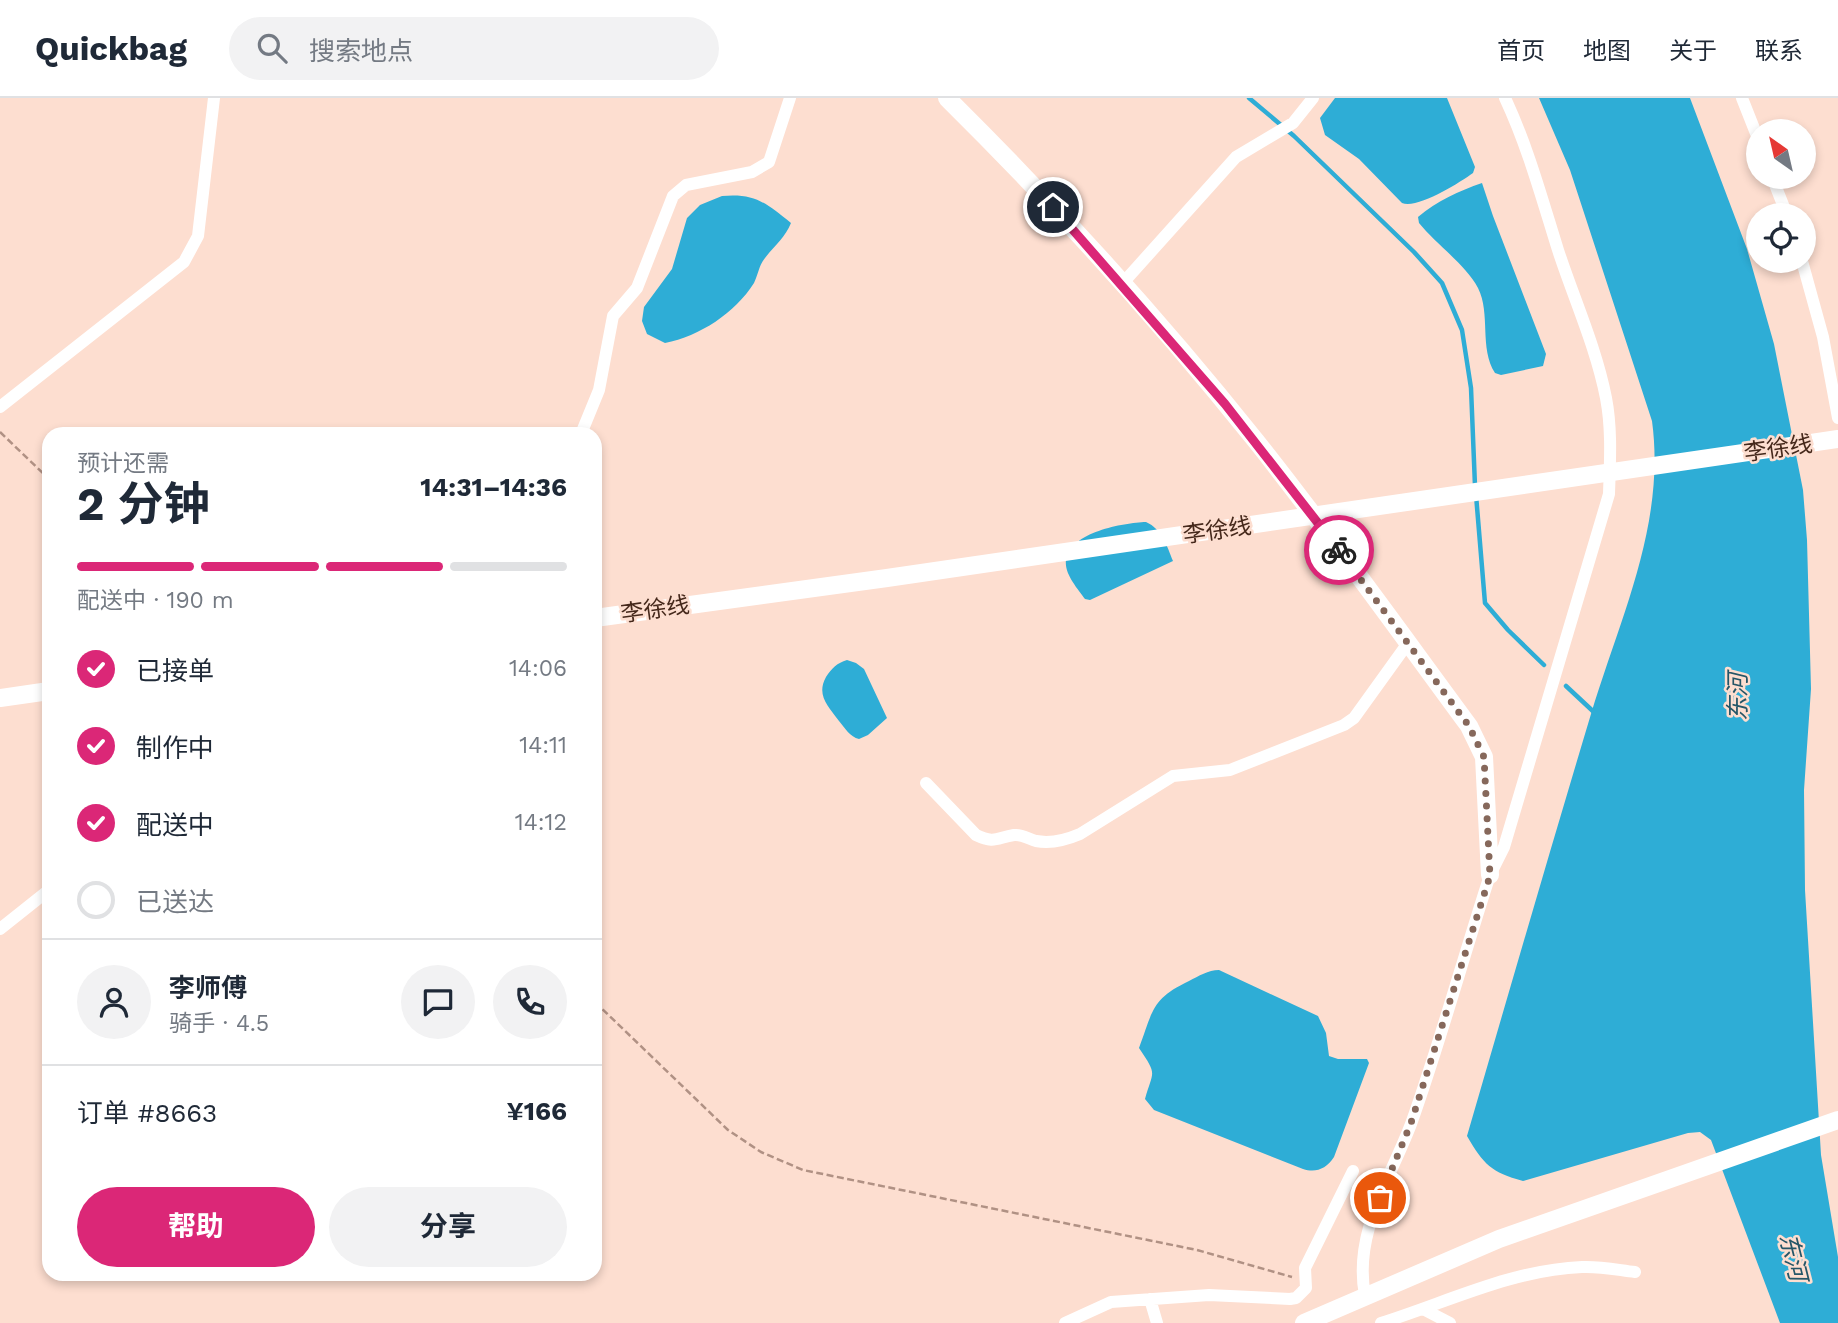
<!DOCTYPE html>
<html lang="zh">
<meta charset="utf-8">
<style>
body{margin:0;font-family:"Work Sans","Noto Sans SC",sans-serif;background:#f2f2f3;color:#1f2937;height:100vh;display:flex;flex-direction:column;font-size:26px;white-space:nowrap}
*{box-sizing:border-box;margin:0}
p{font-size:23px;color:#747a83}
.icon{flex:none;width:38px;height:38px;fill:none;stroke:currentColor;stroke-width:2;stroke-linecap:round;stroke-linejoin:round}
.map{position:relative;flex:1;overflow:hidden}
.side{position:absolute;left:42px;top:329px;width:560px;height:854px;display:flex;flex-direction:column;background:#fff;border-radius:21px;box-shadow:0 4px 10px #0003}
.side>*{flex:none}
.needle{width:46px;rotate:326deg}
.tools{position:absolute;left:1746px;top:21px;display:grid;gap:14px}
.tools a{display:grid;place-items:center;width:70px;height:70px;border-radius:50%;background:#fff;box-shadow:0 4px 10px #0003;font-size:35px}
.pin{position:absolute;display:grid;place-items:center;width:60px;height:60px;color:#fff;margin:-30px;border:4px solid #fff;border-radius:50%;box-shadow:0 2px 7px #0007}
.courier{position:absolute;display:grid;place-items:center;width:70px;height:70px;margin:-35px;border:5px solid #db2777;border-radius:50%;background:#fff;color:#222;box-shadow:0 2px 9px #0007}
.head em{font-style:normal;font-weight:700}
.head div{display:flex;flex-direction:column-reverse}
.head{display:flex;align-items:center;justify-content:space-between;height:119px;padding:0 35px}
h1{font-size:46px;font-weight:700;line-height:52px}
.bar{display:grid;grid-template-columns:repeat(4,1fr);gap:10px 7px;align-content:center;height:84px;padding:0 35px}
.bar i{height:9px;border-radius:5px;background:#e0e1e3}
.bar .on{background:#db2777}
.bar p{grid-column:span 4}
.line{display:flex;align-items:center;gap:18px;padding:0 35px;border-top:2px solid #e0e1e3}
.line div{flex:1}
.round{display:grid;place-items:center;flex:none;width:74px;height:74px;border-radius:37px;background:#f2f2f3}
ol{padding:0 35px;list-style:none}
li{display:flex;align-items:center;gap:21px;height:77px}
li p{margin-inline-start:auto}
li .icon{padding:7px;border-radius:50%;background:#db2777;color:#fff;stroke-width:4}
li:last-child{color:#747a83}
li i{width:38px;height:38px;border:4px solid #e0e1e3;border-radius:50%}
.action{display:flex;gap:14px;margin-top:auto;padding:14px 35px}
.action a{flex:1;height:80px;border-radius:42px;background:#db2777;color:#fff;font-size:28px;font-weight:700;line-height:80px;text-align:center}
.action a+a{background:#f2f2f3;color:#1f2937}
header{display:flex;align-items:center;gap:42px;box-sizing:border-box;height:98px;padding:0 35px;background:#fff;border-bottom:2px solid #e0e1e3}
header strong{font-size:33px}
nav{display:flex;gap:38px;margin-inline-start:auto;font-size:24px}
.search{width:490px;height:63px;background:#f2f2f3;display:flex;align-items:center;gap:18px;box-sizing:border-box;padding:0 24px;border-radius:38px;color:#747a83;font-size:26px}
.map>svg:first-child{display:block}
</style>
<header>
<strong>Quickbag</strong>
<div class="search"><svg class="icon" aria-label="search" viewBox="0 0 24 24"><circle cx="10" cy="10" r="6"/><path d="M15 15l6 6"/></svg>搜索地点</div>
<nav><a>首页</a><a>地图</a><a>关于</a><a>联系</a></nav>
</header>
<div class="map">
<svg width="1838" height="1225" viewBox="0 0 1838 1225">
<rect width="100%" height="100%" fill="#fdded0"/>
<path fill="#2eadd6" d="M 1335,0 L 1447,0 L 1475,69 L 1473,75 C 1459,85 1418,111 1402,105 L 1359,61 L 1325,37 L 1320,20 Z
M 1539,0 L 1690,0 L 1747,151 L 1774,246 L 1803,392 L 1807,442 L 1811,591 L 1804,692 L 1805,792 L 1821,1057 L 1838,1159 L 1838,1225 L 1780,1225 L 1711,1042 L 1700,1034 L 1688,1035 L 1523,1083 C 1491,1074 1484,1067 1467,1038 C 1508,897 1549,756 1591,616 C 1620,520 1666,426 1652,323 L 1570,72 Z
M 1482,85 L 1493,118 L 1546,256 L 1543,268 L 1501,277 L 1495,275 C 1479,250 1491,216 1478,190 C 1466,167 1436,146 1419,125 L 1418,119 C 1437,103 1459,93 1482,85 Z
M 722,98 C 755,95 766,105 791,125 C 785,140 774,148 765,160 C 759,167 758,177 754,185 C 735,215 700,238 665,245 L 647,236 L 642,223 L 644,209 L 672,171 L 687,120 L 700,107 Z
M 1146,424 C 1162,431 1167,448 1173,463 L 1090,502 L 1085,501 C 1078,491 1064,476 1066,462 C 1070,434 1123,425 1146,424 Z
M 847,562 L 856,565 L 864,571 L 887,620 L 868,637 L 859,641 C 850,639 845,630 839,623 C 828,608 816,597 826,579 C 832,570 837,565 847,562 Z
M 1219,872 L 1318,918 L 1326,935 L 1329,958 L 1338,961 L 1367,961 L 1369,965 L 1334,1059 C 1326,1071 1316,1075 1303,1071 L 1154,1012 L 1145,1001 C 1153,972 1158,978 1139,950 C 1153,913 1151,901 1189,883 C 1199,878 1208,872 1219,872 Z"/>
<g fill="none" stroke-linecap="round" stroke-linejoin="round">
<path stroke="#2eadd6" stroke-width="4.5" d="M 1249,0 L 1294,38 L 1414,154 L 1442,185 L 1462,232 L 1471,290 L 1475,388
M 1476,397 L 1485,505 L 1508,532 L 1544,567
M 1566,588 L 1596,616"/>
<path stroke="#b09184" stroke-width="2.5" stroke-dasharray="7 3.5" stroke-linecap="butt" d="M 0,334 L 49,381
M 595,904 L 728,1032 L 761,1054 L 803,1072 L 1197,1152 L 1292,1179"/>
<path stroke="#fff" stroke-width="12" d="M 1742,0 L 1759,43
M 1772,79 L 1787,117
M 1802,163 L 1823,239 L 1838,320
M 1122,186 L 1236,59 L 1293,25 L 1313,0
M 0,309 L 184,164 L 198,138 L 214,0
M 581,336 L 599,292 L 613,218 L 637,190 L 673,98 L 686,87 L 752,74 L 769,64 L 790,0
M 926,685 L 976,737 C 995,746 996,740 1014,737 C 1021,736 1029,741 1036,743 C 1052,746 1066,742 1080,736 L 1173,678 L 1230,672 L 1344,627 L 1354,620 L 1408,545
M 0,831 L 49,792
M 1365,1197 C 1353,1136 1390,1081 1411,1026 C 1440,945 1463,860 1490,777 L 1504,749 L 1609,396 C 1610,364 1612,331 1606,300 C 1596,249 1574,201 1558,152 C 1542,101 1528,49 1505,0
M 1150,1201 L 1157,1225
M 1423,1211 L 1450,1225
M 1065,1225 L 1111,1204 L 1209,1197 L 1290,1201 L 1296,1200 L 1306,1190 L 1305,1170 L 1353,1073
M 1381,1225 C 1448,1204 1511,1172 1582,1169 C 1599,1168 1618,1172 1635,1174"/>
<path stroke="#fff" stroke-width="18" d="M 947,0 C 1056,108 1160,223 1256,343 C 1330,436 1399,533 1469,628 L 1484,659 L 1490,777
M 595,520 L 887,480 L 1838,341
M 0,600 L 49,593
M 1304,1225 L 1499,1141 L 1838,1022"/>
</g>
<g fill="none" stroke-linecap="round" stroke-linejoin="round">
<path stroke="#86685b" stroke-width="7" stroke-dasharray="0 12.6" d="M 1339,452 L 1469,628 L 1484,659 L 1490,778 L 1411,1025 L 1380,1100"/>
<path stroke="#db2777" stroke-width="9" d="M 1053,109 L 1225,306 L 1339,452"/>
</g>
<g text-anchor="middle" stroke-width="5" stroke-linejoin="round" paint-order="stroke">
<g font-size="23" fill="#46291c" stroke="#fdded0">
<text transform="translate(1778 350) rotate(-8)" y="8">李徐线</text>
<text transform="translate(1217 432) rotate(-8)" y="8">李徐线</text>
<text transform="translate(655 511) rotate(-8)" y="8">李徐线</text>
</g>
<g font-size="24" font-style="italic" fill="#255668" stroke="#fdded0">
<text transform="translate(1738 599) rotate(-90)" y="8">东河</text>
<text transform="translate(1793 1159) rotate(76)" y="8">东河</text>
</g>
</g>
</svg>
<div class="tools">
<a><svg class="needle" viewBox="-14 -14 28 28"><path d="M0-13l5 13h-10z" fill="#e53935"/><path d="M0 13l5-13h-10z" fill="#747a83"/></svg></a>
<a><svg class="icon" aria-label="locate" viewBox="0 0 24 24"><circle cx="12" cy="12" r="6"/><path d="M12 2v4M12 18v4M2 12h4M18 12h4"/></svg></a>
</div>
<div class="pin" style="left:1380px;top:1100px;background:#ea580c"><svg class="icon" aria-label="bag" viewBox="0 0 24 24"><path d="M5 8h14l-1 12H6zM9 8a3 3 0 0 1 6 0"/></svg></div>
<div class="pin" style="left:1053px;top:109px;background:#1f2937"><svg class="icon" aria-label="home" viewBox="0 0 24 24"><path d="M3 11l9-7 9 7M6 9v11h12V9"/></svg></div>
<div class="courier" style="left:1339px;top:452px"><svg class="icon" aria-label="bike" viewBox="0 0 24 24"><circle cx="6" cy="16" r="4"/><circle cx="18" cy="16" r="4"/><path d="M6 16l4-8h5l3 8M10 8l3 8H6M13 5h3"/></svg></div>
<section class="side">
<div class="head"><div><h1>2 分钟</h1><p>预计还需</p></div><em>14:31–14:36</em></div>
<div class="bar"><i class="on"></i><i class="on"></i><i class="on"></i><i></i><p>配送中 · 190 m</p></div>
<ol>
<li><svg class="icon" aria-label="check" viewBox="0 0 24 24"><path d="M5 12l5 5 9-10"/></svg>已接单<p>14:06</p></li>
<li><svg class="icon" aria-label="check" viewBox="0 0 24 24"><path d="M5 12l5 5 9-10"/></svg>制作中<p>14:11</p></li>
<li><svg class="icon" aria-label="check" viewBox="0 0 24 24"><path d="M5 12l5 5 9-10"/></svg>配送中<p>14:12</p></li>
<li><i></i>已送达</li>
</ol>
<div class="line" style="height:126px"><a class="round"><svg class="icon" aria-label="person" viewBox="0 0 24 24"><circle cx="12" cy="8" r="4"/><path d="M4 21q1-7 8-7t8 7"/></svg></a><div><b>李师傅</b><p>骑手 · 4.5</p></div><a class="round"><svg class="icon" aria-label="chat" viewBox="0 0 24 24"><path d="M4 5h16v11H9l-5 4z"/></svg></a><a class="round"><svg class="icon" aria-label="phone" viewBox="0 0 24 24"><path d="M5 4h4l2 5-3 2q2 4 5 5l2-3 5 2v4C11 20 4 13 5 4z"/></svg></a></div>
<div class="line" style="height:91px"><div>订单 #8663</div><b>¥166</b></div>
<div class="action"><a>帮助</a><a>分享</a></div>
</section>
</div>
